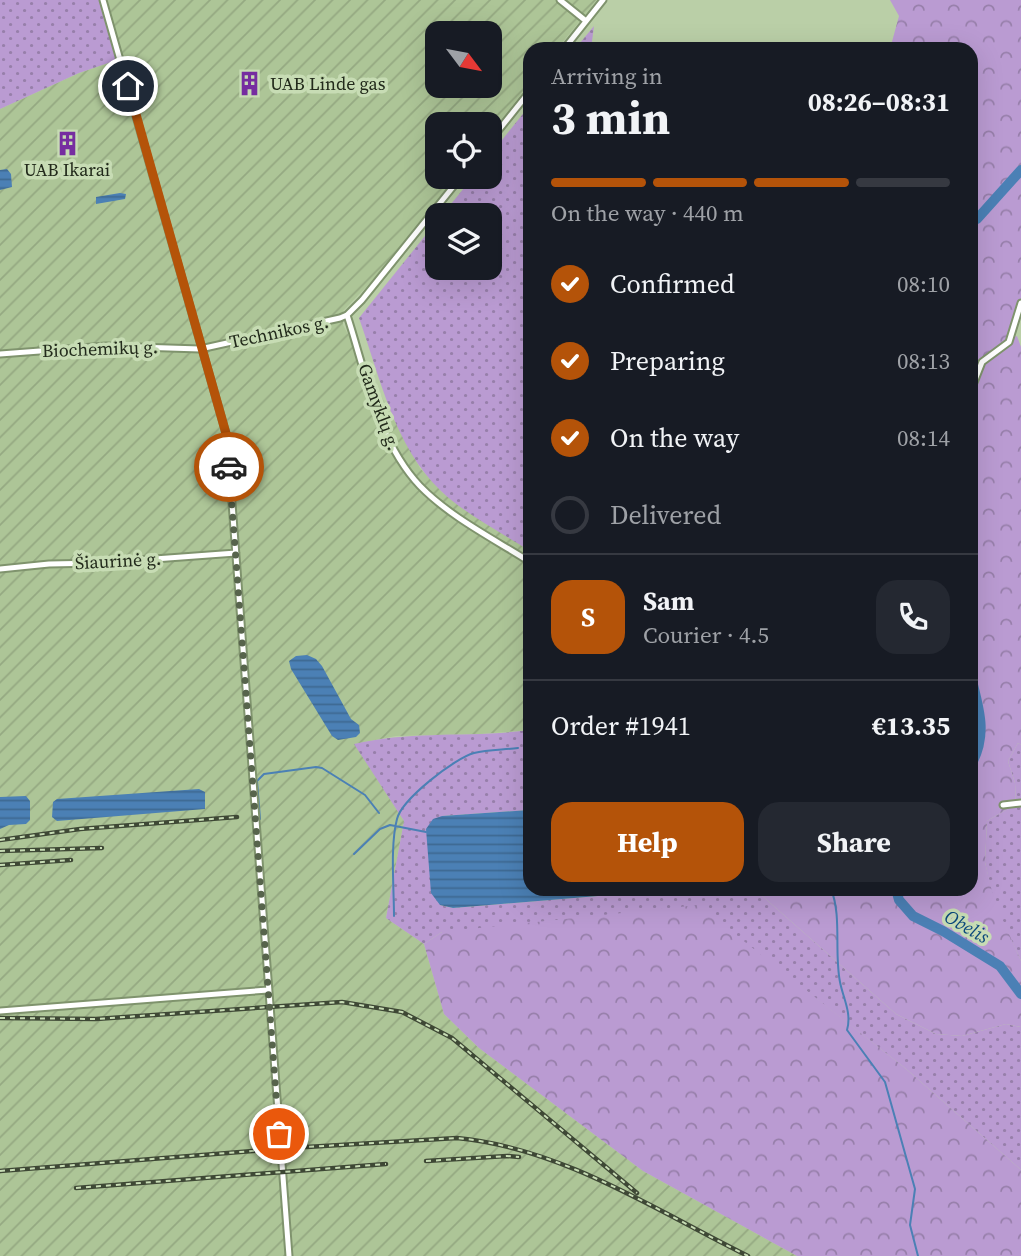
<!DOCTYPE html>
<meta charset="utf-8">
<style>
body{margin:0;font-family:"Source Serif 4",serif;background:#242831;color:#f1f3f6;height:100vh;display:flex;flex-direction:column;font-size:26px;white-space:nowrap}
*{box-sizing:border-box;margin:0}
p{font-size:23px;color:#9ea1a6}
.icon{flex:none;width:38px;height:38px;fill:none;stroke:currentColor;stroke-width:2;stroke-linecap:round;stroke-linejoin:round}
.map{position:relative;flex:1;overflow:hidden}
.sheet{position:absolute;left:523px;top:42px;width:455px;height:854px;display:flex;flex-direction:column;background:#171b24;border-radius:21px;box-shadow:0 7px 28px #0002}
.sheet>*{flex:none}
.needle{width:46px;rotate:122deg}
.buttons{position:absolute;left:425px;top:21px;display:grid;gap:14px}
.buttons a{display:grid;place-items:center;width:77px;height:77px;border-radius:14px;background:#171b24;box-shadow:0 7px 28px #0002;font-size:35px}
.pin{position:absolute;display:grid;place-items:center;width:60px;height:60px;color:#fff;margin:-30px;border:4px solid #fff;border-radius:50%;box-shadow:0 2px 7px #0007}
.courier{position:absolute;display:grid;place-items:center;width:70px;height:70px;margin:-35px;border:5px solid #b45309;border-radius:50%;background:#fff;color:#222;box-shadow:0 2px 9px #0007}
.summary em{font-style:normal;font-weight:700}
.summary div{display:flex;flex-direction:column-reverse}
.summary{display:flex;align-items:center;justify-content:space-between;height:119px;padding:0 28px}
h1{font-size:46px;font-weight:700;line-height:52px}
.bar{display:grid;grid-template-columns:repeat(4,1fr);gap:10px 7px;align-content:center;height:84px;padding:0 28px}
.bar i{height:9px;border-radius:5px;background:#363941}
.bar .selected{background:#b45309}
.bar p{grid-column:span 4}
.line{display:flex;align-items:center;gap:18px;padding:0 28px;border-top:2px solid #363941}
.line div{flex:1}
.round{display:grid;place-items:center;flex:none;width:74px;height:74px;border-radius:21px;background:#242831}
ol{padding:0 28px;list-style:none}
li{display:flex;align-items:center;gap:21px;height:77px}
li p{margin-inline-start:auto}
li .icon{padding:7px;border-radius:50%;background:#b45309;color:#fff;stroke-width:4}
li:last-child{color:#9ea1a6}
li i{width:38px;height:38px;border:4px solid #363941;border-radius:50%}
.primary-button{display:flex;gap:14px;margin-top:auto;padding:14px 28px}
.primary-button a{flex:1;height:80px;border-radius:21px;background:#b45309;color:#fff;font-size:28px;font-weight:700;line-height:80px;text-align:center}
.primary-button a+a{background:#242831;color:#f1f3f6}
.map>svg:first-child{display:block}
</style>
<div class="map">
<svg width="1021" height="1256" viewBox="0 0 1021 1256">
<defs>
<pattern id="industrial-furrows" width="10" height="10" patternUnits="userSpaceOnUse" patternTransform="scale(1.75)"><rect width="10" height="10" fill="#adc597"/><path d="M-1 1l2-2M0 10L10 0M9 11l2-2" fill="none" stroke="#95a982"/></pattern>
<pattern id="grass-dots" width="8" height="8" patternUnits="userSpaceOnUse" patternTransform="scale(1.75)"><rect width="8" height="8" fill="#ba9bd2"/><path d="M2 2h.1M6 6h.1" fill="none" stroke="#977faa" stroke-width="1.8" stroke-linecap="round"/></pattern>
<pattern id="forest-crowns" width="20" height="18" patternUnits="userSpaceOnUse" patternTransform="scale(1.75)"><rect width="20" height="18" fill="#ba9bd2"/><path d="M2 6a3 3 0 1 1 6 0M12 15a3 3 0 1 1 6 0" fill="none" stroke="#977faa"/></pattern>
<pattern id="water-rules" width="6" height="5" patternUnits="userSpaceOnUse" patternTransform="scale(1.75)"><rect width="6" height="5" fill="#4b80b5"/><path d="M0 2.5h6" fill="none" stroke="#3e6992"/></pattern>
</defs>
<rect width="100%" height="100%" fill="#bacfa7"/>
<path fill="url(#industrial-furrows)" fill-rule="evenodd" d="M 103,0 L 597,0 L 557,49 L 530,49 L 530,83 L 490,134 L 490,124 L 438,124 L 438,177 L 456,177 L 370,283 L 343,311 L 343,325 L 420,468 L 443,493 L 530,551 L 530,730 L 481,734 L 396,736 L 355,744 L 404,821 L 386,918 L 424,944 L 444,1014 L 479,1048 L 643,1171 L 797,1256 L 0,1256 L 0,109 L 79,73 L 120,59 ZM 438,33 L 490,33 L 490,86 L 438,86 Z"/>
<path fill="url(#grass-dots)" d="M 0,0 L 103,0 L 120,59 L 79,73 L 0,109 Z
M 594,26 L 591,49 L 575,49 Z
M 530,105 L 530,273 L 526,275 L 530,287 L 530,551 C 502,533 465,514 441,491 C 394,446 380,377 359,318 L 437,221 L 438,268 L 490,268 L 490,215 L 442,215 L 473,177 L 490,177 L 490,155 Z
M 530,730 L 530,810 L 442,816 L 440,905 L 453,908 L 610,895 L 620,889 L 774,889 L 760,894 L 896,1014 L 936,1034 L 962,1036 L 1006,1024 L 1021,1027 L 1021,1170 L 905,1068 L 800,986 L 442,932 L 424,944 L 386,918 L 404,821 L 354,744 C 413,730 471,738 530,730 Z
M 1018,743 L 1021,745 L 1021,961 L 993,900 L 985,862 L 987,821 L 1016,804 L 1015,783 L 1008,761 Z"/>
<path fill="url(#forest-crowns)" d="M 890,0 L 1021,0 L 1021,303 L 1012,338 L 1017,336 L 1021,347 L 1021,745 L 1018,743 L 1008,761 L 1015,783 L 1016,804 L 987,821 L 985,862 L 994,900 L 1021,961 L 1021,1027 L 1006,1024 L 962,1036 L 936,1034 L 896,1014 L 760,894 L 774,889 L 971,889 L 971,49 L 890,49 L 899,16 Z
M 698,905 L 905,1068 L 1021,1170 L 1021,1256 L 797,1256 L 643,1171 L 479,1048 L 444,1014 L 424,944 L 442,932 Z"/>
<path fill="url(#water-rules)" d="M 7,169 L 11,174 L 12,187 L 0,190 L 0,170 Z
M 120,193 L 126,194 L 125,199 L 96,204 L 96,197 Z
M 307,655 L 316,659 L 322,666 L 351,719 L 359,725 L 360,733 L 356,737 L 338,740 L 332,736 L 291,669 L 289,661 L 296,656 Z
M 199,789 L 205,792 L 205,809 L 57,821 L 52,817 L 53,802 L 57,799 Z
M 26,796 L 30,801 L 30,820 L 26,824 L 9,825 L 0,829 L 0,797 Z
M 530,810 L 530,889 L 620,889 L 610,895 L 453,908 L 440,905 L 431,893 L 426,829 L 433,819 L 442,816 Z"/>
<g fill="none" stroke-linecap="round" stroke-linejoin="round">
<path stroke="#4b80b5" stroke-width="2" d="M 527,747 L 530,747
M 260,819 L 257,781 L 264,774 L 316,767 L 322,768 L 365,795 L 379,813
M 354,854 L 380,829 L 390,825 L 426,832
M 831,889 C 842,916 834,952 840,982 C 843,998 852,1013 847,1030 L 885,1082 L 915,1189 L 910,1225 L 918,1256
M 394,916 C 394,888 390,845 397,819 C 402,799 455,758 474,753 C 488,749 504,750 518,748"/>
<path stroke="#4b80b5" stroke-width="10" d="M 971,220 L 977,219 L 1021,170
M 971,677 C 979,709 988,734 971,765
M 896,889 L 899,900 L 913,916 L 943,931 L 1000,966 L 1021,994"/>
<defs>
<path id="street" d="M 103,0 L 227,437 L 289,1256
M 560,0 L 586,21
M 564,49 L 603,0
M 490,141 L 530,91
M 347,315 C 366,373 377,440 420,486 C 450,517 494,539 530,562
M 0,354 L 106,346 L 200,349 L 340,318 L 347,315 L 362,300 L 461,177
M 971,390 L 982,362 L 1009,342 L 1021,303
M 0,569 L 49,564 L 100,563 L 236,553
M 1003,805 L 1021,803
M 0,1011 L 268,990"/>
</defs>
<use href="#street" stroke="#7f936d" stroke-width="9"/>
<use href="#street" stroke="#fff" stroke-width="5"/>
<defs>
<path id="rail" d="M 0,840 L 80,829 L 237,817
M 0,851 L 102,848
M 0,865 L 71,860
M 0,1018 L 96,1019 L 342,1002 L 402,1012 L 452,1038 L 637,1193
M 426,1161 L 507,1156 L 519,1157
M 0,1171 L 290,1148 L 457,1138 C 562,1148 655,1210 748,1256
M 76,1188 L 386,1164"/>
</defs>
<use href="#rail" stroke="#3e4835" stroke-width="4.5"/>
<use href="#rail" stroke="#c7dcb4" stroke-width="2" stroke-dasharray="5" stroke-linecap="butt"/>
</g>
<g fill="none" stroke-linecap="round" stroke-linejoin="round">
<path stroke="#57644c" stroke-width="7" stroke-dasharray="0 12.6" d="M 229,467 L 279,1134"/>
<path stroke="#b45309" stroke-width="9" d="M 128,86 L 227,437 L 229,467"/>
</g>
<defs>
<symbol id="building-bare" viewBox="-9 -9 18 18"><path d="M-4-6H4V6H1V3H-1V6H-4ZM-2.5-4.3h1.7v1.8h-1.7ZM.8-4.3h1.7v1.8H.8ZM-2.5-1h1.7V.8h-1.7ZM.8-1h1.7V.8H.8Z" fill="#762da0" stroke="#c7dcb4" stroke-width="2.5" paint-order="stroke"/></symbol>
</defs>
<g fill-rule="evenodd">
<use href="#building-bare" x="232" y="66" width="35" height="35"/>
<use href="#building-bare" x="50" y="126" width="35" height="35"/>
</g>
<g text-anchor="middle" stroke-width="7" stroke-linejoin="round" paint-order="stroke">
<g font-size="18" fill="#222a1b" stroke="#c7dcb4" text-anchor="start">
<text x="270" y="90">UAB Linde gas</text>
<text x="67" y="176" text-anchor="middle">UAB Ikarai</text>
</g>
<g font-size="18" fill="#222a1b" stroke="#c7dcb4">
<text transform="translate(279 332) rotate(-12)" y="6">Technikos g.</text>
<text transform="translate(100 349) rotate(-2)" y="6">Biochemikų g.</text>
<text transform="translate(379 407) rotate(70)" y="6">Gamyklų g.</text>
<text transform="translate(118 561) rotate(-3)" y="6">Šiaurinė g.</text>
</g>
<g font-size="19" font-style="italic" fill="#0b487c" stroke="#c7dcb4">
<text transform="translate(967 926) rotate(30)" y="7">Obelis</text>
</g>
</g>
</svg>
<div class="buttons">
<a><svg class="needle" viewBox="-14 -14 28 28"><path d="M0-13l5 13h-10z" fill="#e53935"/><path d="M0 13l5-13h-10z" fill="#9ea1a6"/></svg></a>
<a><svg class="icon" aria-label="locate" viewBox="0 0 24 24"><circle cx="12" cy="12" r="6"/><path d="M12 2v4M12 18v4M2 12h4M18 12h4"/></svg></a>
<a><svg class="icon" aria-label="layers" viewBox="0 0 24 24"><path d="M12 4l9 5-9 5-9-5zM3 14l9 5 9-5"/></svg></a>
</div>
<div class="pin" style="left:279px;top:1134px;background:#ea580c"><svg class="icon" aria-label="bag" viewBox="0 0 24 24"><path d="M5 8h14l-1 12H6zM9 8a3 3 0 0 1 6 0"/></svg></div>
<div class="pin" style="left:128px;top:86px;background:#1f2937"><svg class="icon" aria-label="home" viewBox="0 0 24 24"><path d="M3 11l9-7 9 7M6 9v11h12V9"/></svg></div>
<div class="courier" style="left:229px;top:467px"><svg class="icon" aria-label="car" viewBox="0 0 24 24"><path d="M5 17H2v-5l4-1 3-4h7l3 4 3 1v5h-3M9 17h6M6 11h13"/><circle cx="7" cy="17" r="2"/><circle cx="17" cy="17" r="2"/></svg></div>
<section class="sheet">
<div class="summary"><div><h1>3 min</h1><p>Arriving in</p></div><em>08:26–08:31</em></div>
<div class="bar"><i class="selected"></i><i class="selected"></i><i class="selected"></i><i></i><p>On the way · 440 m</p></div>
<ol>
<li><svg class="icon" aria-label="check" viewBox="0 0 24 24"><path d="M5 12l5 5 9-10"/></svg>Confirmed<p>08:10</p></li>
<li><svg class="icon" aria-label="check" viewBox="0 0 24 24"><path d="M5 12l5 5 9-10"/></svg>Preparing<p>08:13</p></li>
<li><svg class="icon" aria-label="check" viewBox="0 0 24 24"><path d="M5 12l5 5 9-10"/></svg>On the way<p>08:14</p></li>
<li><i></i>Delivered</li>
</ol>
<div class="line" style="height:126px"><b class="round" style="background:#b45309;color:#fff">S</b><div><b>Sam</b><p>Courier · 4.5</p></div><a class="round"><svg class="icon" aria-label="phone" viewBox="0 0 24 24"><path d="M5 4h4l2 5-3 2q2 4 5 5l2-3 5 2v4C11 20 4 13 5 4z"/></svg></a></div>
<div class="line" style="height:91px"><div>Order #1941</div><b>€13.35</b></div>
<div class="primary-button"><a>Help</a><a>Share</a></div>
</section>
</div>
